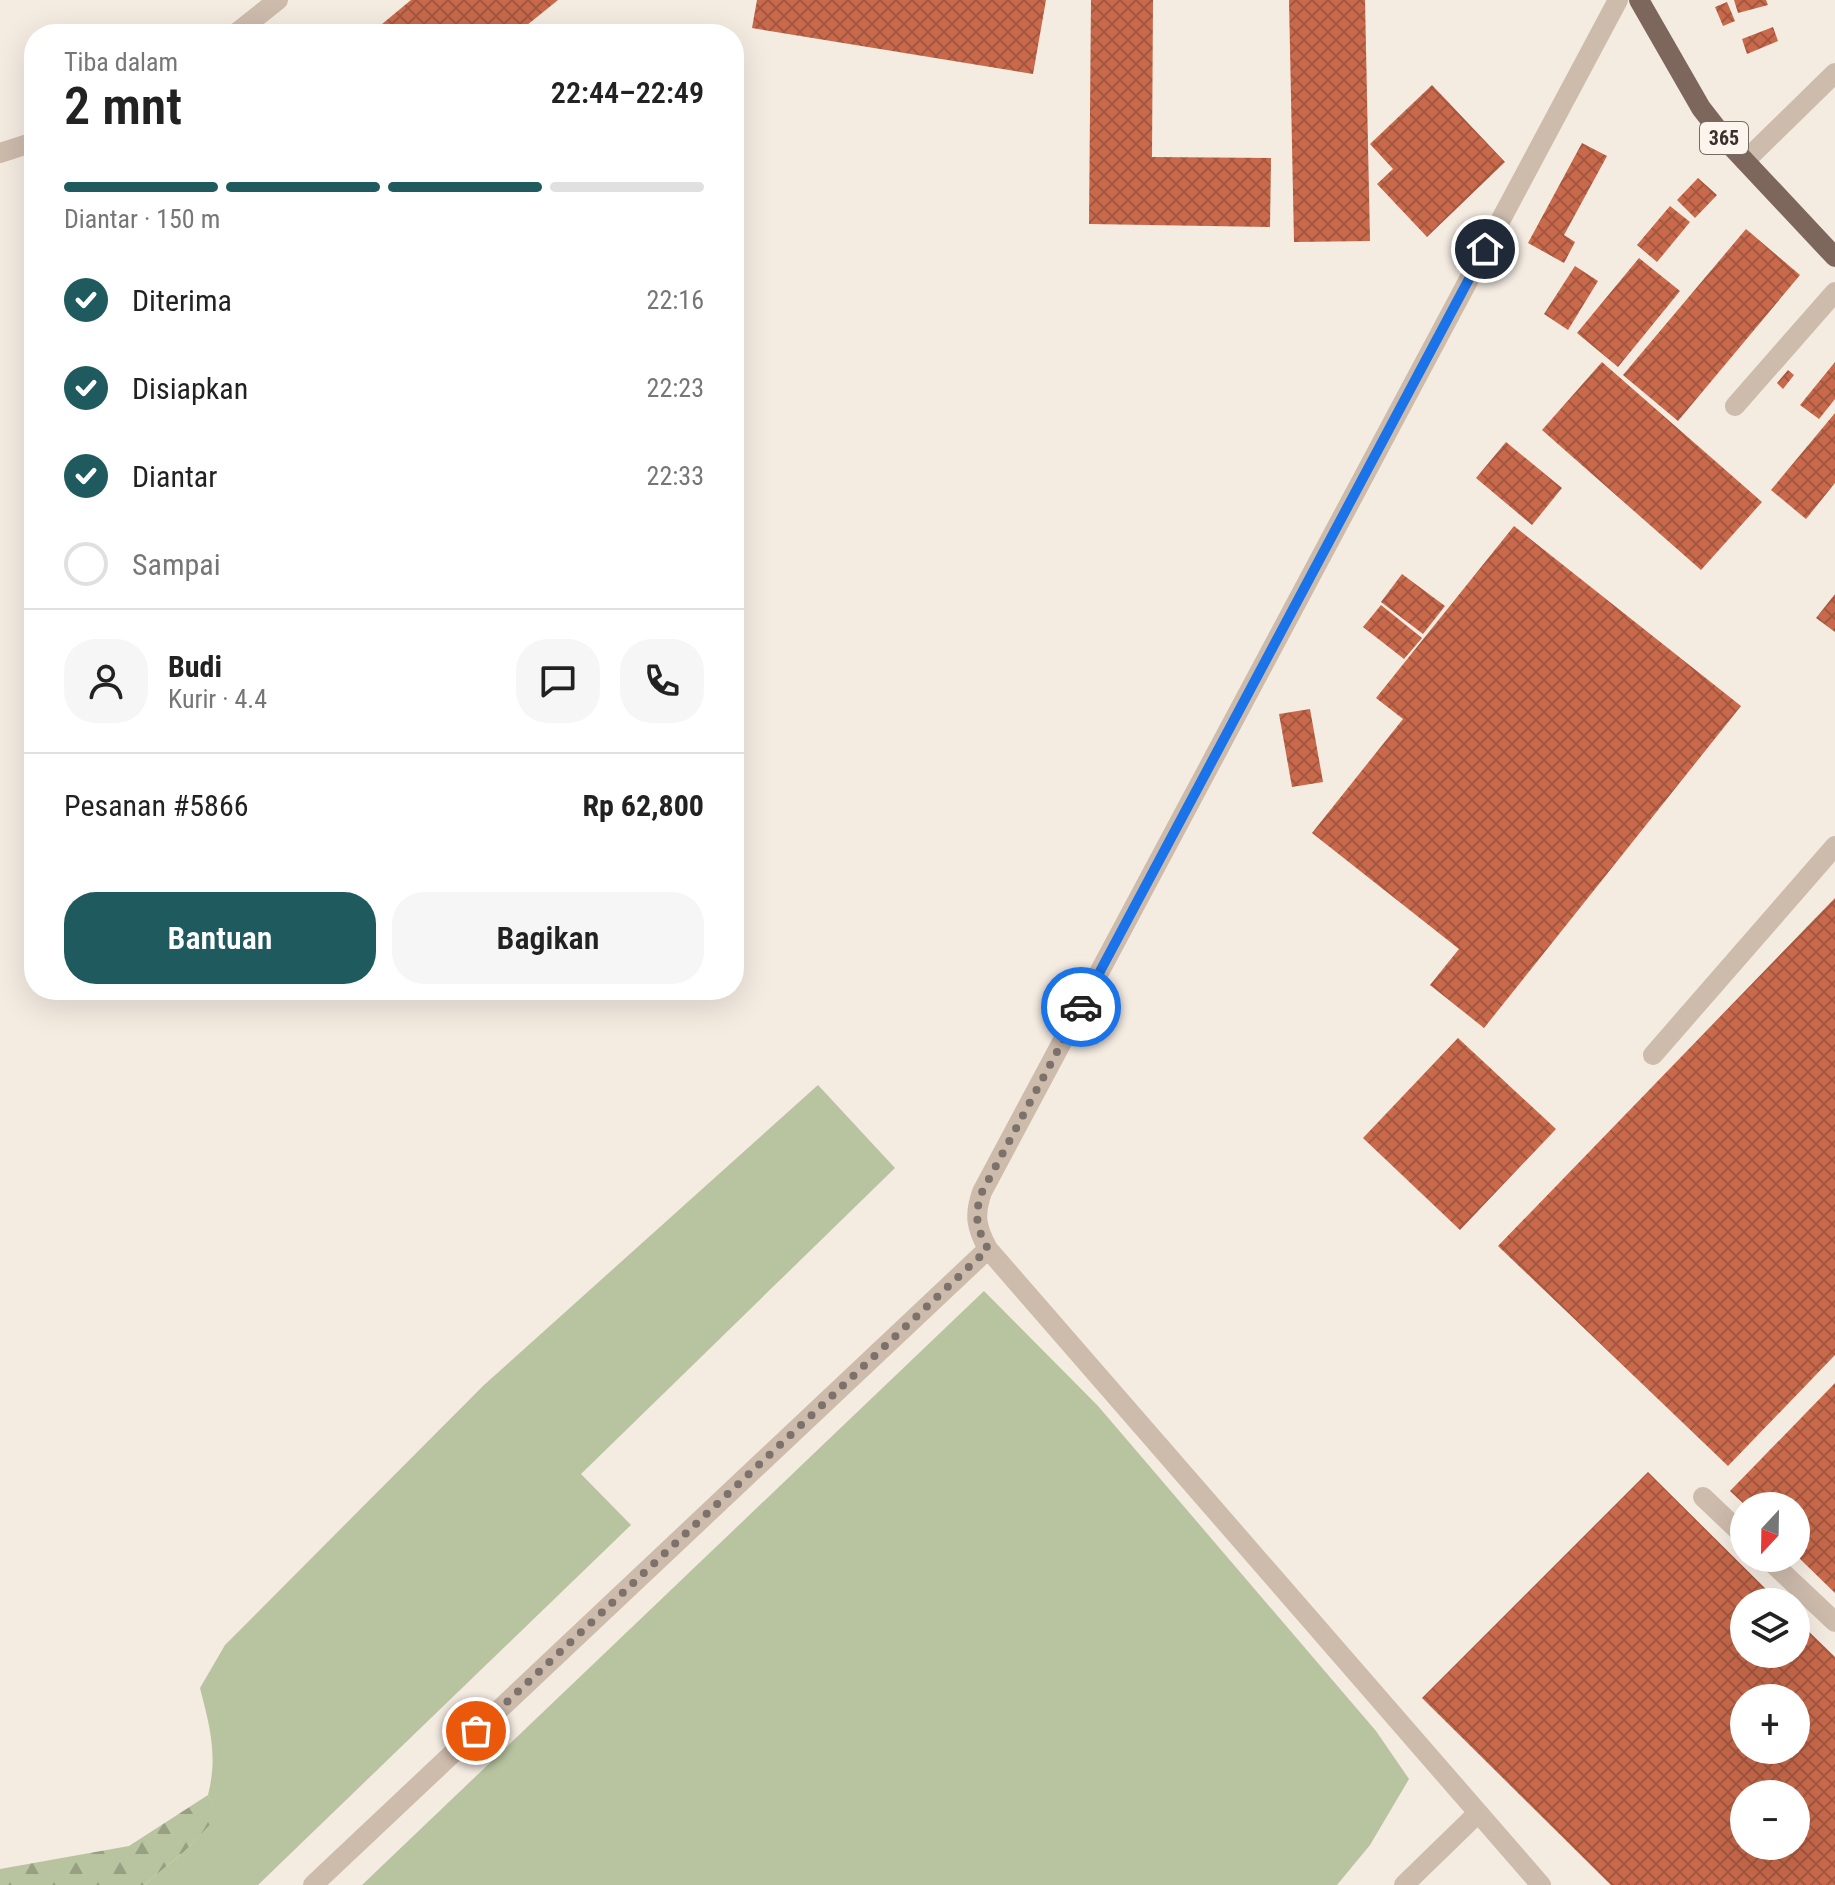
<!DOCTYPE html>
<html lang="id">
<meta charset="utf-8">
<style>
body{margin:0;font-family:"Roboto Condensed",sans-serif;background:#f6f6f6;color:#222;height:100vh;display:flex;flex-direction:column;font-size:30px;white-space:nowrap}
*{box-sizing:border-box;margin:0}
p{font-size:26px;color:#767676}
.icon{flex:none;width:44px;height:44px;fill:none;stroke:currentColor;stroke-width:2;stroke-linecap:round;stroke-linejoin:round}
.map{position:relative;flex:1;overflow:hidden}
.sheet{position:absolute;left:24px;top:24px;width:720px;height:976px;display:flex;flex-direction:column;background:#fff;border-radius:32px;box-shadow:0 8px 32px #0002}
.sheet>*{flex:none}
.needle{width:52px;rotate:202deg}
.buttons{position:absolute;left:1730px;top:1492px;display:grid;gap:16px}
.buttons a{display:grid;place-items:center;width:80px;height:80px;border-radius:50%;background:#fff;box-shadow:0 8px 32px #0002;font-size:40px}
.pin{position:absolute;display:grid;place-items:center;width:68px;height:68px;color:#fff;margin:-34px;border:4px solid #fff;border-radius:50%;box-shadow:0 2px 8px #0007}
.courier{position:absolute;display:grid;place-items:center;width:80px;height:80px;margin:-40px;border:6px solid #1a73e8;border-radius:50%;background:#fff;color:#222;box-shadow:0 2px 10px #0007}
.headline em{font-style:normal;font-weight:600}
.headline div{display:flex;flex-direction:column-reverse}
.headline{display:flex;align-items:center;justify-content:space-between;height:136px;padding:0 40px}
h1{font-size:52px;font-weight:600;line-height:60px}
.bar{display:grid;grid-template-columns:repeat(4,1fr);gap:12px 8px;align-content:center;height:96px;padding:0 40px}
.bar i{height:10px;border-radius:6px;background:#e0e0e0}
.bar .active{background:#1f5a5e}
.bar p{grid-column:span 4}
.line{display:flex;align-items:center;gap:20px;padding:0 40px;border-top:2px solid #e0e0e0}
.line div{flex:1}
.round{display:grid;place-items:center;flex:none;width:84px;height:84px;border-radius:32px;background:#f6f6f6}
ol{padding:0 40px;list-style:none}
li{display:flex;align-items:center;gap:24px;height:88px}
li p{margin-inline-start:auto}
li .icon{padding:8px;border-radius:50%;background:#1f5a5e;color:#fff;stroke-width:4}
li:last-child{color:#767676}
li i{width:44px;height:44px;border:4px solid #e0e0e0;border-radius:50%}
.primary-button{display:flex;gap:16px;margin-top:auto;padding:16px 40px}
.primary-button a{flex:1;height:92px;border-radius:32px;background:#1f5a5e;color:#fff;font-size:32px;font-weight:600;line-height:92px;text-align:center}
.primary-button a+a{background:#f6f6f6;color:#222}
.map>svg:first-child{display:block}
</style>
<div class="map">
<svg width="1835" height="1885" viewBox="0 0 1835 1885">
<defs>
<pattern id="forest-firs" width="22" height="20" patternUnits="userSpaceOnUse" patternTransform="scale(2)"><rect width="22" height="20" fill="#b8c4a0"/><path d="M5 1l3.5 6h-7zM16 11l3.5 6h-7z" fill="#97a083"/></pattern>
<pattern id="building-cross-hatch" width="8" height="8" patternUnits="userSpaceOnUse" patternTransform="scale(2)"><rect width="8" height="8" fill="#c8694b"/><path d="M0 0l8 8M0 8l8-8" fill="none" stroke="#a4573f"/></pattern>
</defs>
<rect width="100%" height="100%" fill="#f4ebe1"/>
<path fill="#b8c4a0" d="M 818,1085 L 895,1168 L 581,1474 L 631,1525 L 258,1885 L 144,1885 L 186,1850 L 218,1815 L 208,1795 C 218,1756 210,1727 200,1688 L 225,1645 L 484,1385 Z
M 984,1291 L 1098,1406 L 1376,1731 L 1409,1779 L 1370,1845 L 1337,1885 L 362,1885 Z"/>
<path fill="url(#forest-firs)" d="M 208,1795 L 219,1815 L 186,1850 L 144,1885 L 0,1885 L 0,1869 L 129,1846 Z"/>
<path fill="url(#building-cross-hatch)" fill-rule="evenodd" d="M 411,0 L 558,0 L 516,34 L 370,34 Z
M 757,0 L 1046,0 L 1033,74 L 752,28 Z
M 1091,0 L 1153,0 L 1152,157 L 1271,158 L 1270,227 L 1089,224 Z
M 1289,0 L 1365,0 L 1370,241 L 1294,242 Z
M 1734,0 L 1766,0 L 1768,5 L 1738,13 Z
M 1727,2 L 1735,21 L 1723,26 L 1715,7 Z
M 1773,27 L 1778,41 L 1747,54 L 1742,39 Z
M 1432,85 L 1505,162 L 1427,237 L 1377,184 L 1393,169 L 1370,144 Z
M 1582,143 L 1607,156 L 1564,235 L 1575,242 L 1564,263 L 1528,243 Z
M 1698,178 L 1717,195 L 1695,218 L 1677,200 Z
M 1670,206 L 1690,222 L 1657,262 L 1637,245 Z
M 1746,229 L 1800,275 L 1678,421 L 1623,375 Z
M 1639,258 L 1680,291 L 1618,367 L 1577,333 Z
M 1575,266 L 1598,281 L 1568,330 L 1544,314 Z
M 1602,362 L 1762,502 L 1701,570 L 1542,430 Z
M 1835,362 L 1835,399 L 1819,419 L 1800,405 Z
M 1788,370 L 1794,375 L 1783,389 L 1777,383 Z
M 1835,413 L 1835,483 L 1806,519 L 1771,490 Z
M 1506,442 L 1562,488 L 1532,525 L 1476,478 Z
M 1514,526 L 1741,706 L 1484,1028 L 1430,985 L 1459,949 L 1312,833 L 1403,719 L 1376,698 Z
M 1402,574 L 1445,606 L 1423,634 L 1381,602 Z
M 1835,594 L 1835,632 L 1816,618 Z
M 1381,605 L 1422,638 L 1404,659 L 1363,627 Z
M 1310,709 L 1323,782 L 1292,787 L 1279,714 Z
M 1835,898 L 1835,1355 L 1728,1466 L 1498,1246 Z
M 1458,1038 L 1556,1129 L 1460,1230 L 1363,1138 Z
M 1835,1383 L 1835,1593 L 1796,1555 L 1796,1506 L 1746,1506 L 1730,1491 Z
M 1648,1472 L 1779,1602 L 1744,1602 L 1744,1654 L 1796,1654 L 1796,1619 L 1835,1657 L 1835,1885 L 1611,1885 L 1422,1698 ZM 1744,1698 L 1796,1698 L 1796,1750 L 1744,1750 ZM 1744,1794 L 1796,1794 L 1796,1846 L 1744,1846 Z"/>
<g fill="none" stroke-linecap="round" stroke-linejoin="round">
<path stroke="#cdbbac" stroke-width="20" d="M 235,34 L 278,0
M 0,153 L 34,142
M 1745,161 L 1835,73
M 1735,406 L 1835,292
M 1653,1055 L 1835,846
M 1703,1497 L 1744,1536
M 1767,1558 L 1835,1622
M 313,1885 L 988,1249
M 1404,1885 L 1478,1813
M 1541,1885 L 988,1249 C 976,1227 974,1215 982,1192 L 1618,0"/>
<path stroke="#7d675c" stroke-width="20" d="M 1639,0 L 1701,108 L 1729,144 L 1835,257"/>
</g>
<g fill="none" stroke-linecap="round" stroke-linejoin="round">
<path stroke="#7c716b" stroke-width="8" stroke-dasharray="0 14.4" d="M 476,1731 L 988,1249 C 976,1227 974,1215 982,1192 L 1081,1007"/>
<path stroke="#1a73e8" stroke-width="10" d="M 1081,1007 L 1485,249"/>
</g>
<g text-anchor="middle" stroke-width="8" stroke-linejoin="round" paint-order="stroke">
<rect fill="#fbf5ee" stroke="#756b66" stroke-width="2" x="1700" y="122" width="48" height="32" rx="6"/>
<g font-size="20" font-weight="bold" fill="#3b302b">
<text x="1724" y="145">365</text>
</g>
</g>
</svg>
<div class="buttons">
<a><svg class="needle" viewBox="-14 -14 28 28"><path d="M0-13l5 13h-10z" fill="#e53935"/><path d="M0 13l5-13h-10z" fill="#767676"/></svg></a>
<a><svg class="icon" aria-label="layers" viewBox="0 0 24 24"><path d="M12 4l9 5-9 5-9-5zM3 14l9 5 9-5"/></svg></a>
<a>+</a>
<a>−</a>
</div>
<div class="pin" style="left:476px;top:1731px;background:#ea580c"><svg class="icon" aria-label="bag" viewBox="0 0 24 24"><path d="M5 8h14l-1 12H6zM9 8a3 3 0 0 1 6 0"/></svg></div>
<div class="pin" style="left:1485px;top:249px;background:#1f2937"><svg class="icon" aria-label="home" viewBox="0 0 24 24"><path d="M3 11l9-7 9 7M6 9v11h12V9"/></svg></div>
<div class="courier" style="left:1081px;top:1007px"><svg class="icon" aria-label="car" viewBox="0 0 24 24"><path d="M5 17H2v-5l4-1 3-4h7l3 4 3 1v5h-3M9 17h6M6 11h13"/><circle cx="7" cy="17" r="2"/><circle cx="17" cy="17" r="2"/></svg></div>
<section class="sheet">
<div class="headline"><div><h1>2 mnt</h1><p>Tiba dalam</p></div><em>22:44–22:49</em></div>
<div class="bar"><i class="active"></i><i class="active"></i><i class="active"></i><i></i><p>Diantar · 150 m</p></div>
<ol>
<li><svg class="icon" aria-label="check" viewBox="0 0 24 24"><path d="M5 12l5 5 9-10"/></svg>Diterima<p>22:16</p></li>
<li><svg class="icon" aria-label="check" viewBox="0 0 24 24"><path d="M5 12l5 5 9-10"/></svg>Disiapkan<p>22:23</p></li>
<li><svg class="icon" aria-label="check" viewBox="0 0 24 24"><path d="M5 12l5 5 9-10"/></svg>Diantar<p>22:33</p></li>
<li><i></i>Sampai</li>
</ol>
<div class="line" style="height:144px"><a class="round"><svg class="icon" aria-label="person" viewBox="0 0 24 24"><circle cx="12" cy="8" r="4"/><path d="M4 21q1-7 8-7t8 7"/></svg></a><div><b>Budi</b><p>Kurir · 4.4</p></div><a class="round"><svg class="icon" aria-label="chat" viewBox="0 0 24 24"><path d="M4 5h16v11H9l-5 4z"/></svg></a><a class="round"><svg class="icon" aria-label="phone" viewBox="0 0 24 24"><path d="M5 4h4l2 5-3 2q2 4 5 5l2-3 5 2v4C11 20 4 13 5 4z"/></svg></a></div>
<div class="line" style="height:104px"><div>Pesanan #5866</div><b>Rp 62,800</b></div>
<div class="primary-button"><a>Bantuan</a><a>Bagikan</a></div>
</section>
</div>
